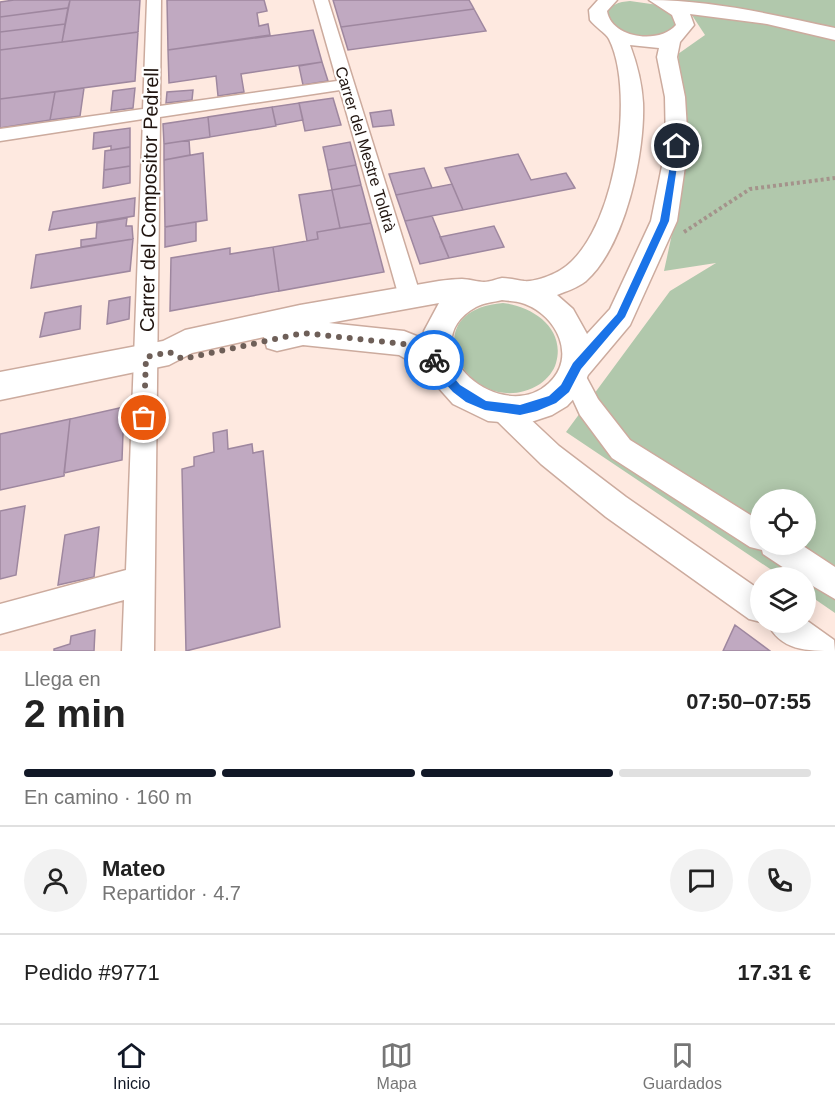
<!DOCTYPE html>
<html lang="es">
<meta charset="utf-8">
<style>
body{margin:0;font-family:Helvetica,sans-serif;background:#f2f2f2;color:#222;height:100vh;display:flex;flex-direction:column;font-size:22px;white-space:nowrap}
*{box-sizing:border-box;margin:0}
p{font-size:20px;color:#767676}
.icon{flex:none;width:33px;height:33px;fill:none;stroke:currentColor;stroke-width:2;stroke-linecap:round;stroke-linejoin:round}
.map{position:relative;height:651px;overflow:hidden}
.drawer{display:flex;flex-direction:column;background:#fff;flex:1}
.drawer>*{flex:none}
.controls{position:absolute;left:750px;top:489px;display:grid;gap:12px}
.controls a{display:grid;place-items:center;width:66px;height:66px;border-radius:50%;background:#fff;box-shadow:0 3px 15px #0003;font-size:30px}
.pin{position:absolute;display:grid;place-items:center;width:51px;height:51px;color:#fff;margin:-26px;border:3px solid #fff;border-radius:50%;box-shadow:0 2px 6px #0007}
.courier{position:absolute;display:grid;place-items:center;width:60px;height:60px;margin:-30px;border:4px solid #1a73e8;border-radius:50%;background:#fff;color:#222;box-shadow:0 2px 8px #0007}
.headline em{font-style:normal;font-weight:800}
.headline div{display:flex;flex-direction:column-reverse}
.headline{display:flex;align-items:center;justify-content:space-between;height:102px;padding:0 24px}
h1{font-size:39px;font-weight:800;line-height:45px}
.bar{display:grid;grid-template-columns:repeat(4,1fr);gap:9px 6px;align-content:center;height:72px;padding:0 24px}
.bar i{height:8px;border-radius:4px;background:#e0e0e0}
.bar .active{background:#111827}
.bar p{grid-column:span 4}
.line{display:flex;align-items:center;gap:15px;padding:0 24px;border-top:2px solid #e0e0e0}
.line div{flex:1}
.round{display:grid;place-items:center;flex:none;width:63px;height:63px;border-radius:32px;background:#f2f2f2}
.tabs{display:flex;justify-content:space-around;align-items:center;height:84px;border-top:2px solid #e0e0e0;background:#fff;font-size:16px;color:#767676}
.tabs a{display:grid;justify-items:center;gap:3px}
.tabs .active{color:#111827}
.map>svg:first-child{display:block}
</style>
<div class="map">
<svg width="835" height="651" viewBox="0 0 835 651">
<rect width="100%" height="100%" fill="#fee9e0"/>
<path fill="#b1c8ac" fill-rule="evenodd" d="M 678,0 L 835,0 L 835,613 L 806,593 L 806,578 L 782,577 L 566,432 L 670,291 L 716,263 L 664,271 L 690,150 L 678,54 L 705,35 L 684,3 ZM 760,500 L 806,500 L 806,544 L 760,544 Z
M 630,1 L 658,5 L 673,15 L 676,26 C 652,44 624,40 607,16 C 609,4 619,2 630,1 Z
M 503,303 C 532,306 566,328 556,363 C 554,371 547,379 540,384 C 472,426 406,311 503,303 Z"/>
<path fill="#c0a9c1" stroke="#9e879f" stroke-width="1.5" d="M 14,0 L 70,0 L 68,8 L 0,17 L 0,2 Z
M 70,0 L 140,0 L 138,32 L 62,42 Z
M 167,0 L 264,0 L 267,11 L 257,13 L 259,26 L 268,24 L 270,35 L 168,50 Z
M 333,0 L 469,0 L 474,9 L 341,27 Z
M 68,8 L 65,24 L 0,32 L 0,17 Z
M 474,9 L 486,31 L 348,50 L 341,27 Z
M 65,24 L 62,42 L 0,50 L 0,32 Z
M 313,30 L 322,62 L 241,74 L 244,92 L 218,96 L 216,76 L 169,83 L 168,50 Z
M 138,32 L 135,81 L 0,99 L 0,50 Z
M 322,62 L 328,81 L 303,85 L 299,66 Z
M 84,88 L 80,116 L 50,120 L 55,92 Z
M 135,88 L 133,108 L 111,111 L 113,91 Z
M 193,90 L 192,100 L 166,103 L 167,92 Z
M 55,92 L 50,120 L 0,128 L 0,99 Z
M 333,98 L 341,125 L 305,131 L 299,103 Z
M 299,103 L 303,120 L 276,125 L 272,107 Z
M 272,107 L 276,126 L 210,137 L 208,117 Z
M 391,110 L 394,125 L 373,127 L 370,113 Z
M 208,117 L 210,137 L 164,144 L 163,124 Z
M 130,128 L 130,147 L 111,150 L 111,146 L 93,149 L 94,133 Z
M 189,140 L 190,155 L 164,160 L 164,144 Z
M 350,142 L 356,165 L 328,170 L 323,147 Z
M 130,147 L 130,166 L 104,170 L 105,151 Z
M 203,153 L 207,220 L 165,227 L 164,160 Z
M 518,154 L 531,180 L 566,173 L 575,188 L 463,210 L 445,168 Z
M 356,165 L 361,185 L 332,190 L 328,170 Z
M 130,166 L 130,183 L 103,188 L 104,170 Z
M 424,168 L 432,188 L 396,195 L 389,174 Z
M 452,184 L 463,210 L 405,221 L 396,195 Z
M 361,185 L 371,223 L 340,228 L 332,190 Z
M 332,190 L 340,228 L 317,232 L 318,239 L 307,241 L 299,195 Z
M 135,198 L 134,216 L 49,230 L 53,212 Z
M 432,216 L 449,258 L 420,264 L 405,221 Z
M 127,218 L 126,226 L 132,226 L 133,239 L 81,247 L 81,240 L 96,238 L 97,223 Z
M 196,222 L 196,241 L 165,247 L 165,227 Z
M 371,223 L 384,272 L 279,291 L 273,247 L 318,239 L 317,232 Z
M 494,226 L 504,247 L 449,258 L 440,237 Z
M 133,239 L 130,271 L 31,288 L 36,255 Z
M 273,247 L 279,291 L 170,311 L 171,258 L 230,248 L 230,254 Z
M 130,297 L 129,319 L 107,324 L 109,301 Z
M 81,306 L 80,329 L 40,337 L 45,313 Z
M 124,407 L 122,460 L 64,473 L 70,419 Z
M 70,419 L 64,476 L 0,490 L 0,434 Z
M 227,430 L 228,449 L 252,444 L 253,453 L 263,451 L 280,627 L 186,651 L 182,469 L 194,466 L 194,457 L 214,452 L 213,433 Z
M 25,506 L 16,575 L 0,579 L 0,511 Z
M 99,527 L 94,577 L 58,585 L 65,535 Z
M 735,625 L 770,651 L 723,651 Z
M 95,630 L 94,651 L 54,651 L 54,649 L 70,644 L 71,636 Z"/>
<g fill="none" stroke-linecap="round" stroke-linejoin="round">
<defs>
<path id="minor" d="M 147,0 L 161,0 L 160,106 L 337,81 L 314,0 L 328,0 L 421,297 L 418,303 L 410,306 L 402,303 L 399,297 L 340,90 L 160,117 L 154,651 L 122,651 L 124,600 L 0,634 L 0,604 L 126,570 L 143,119 L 0,141 L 0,129 L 143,109 Z
M 574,365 L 582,369 L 598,399 L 630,440 L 760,521 L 760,544 L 800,544 L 835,567 L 835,599 L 806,582 L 806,578 L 799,578 L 763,554 L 762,550 L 750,547 L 612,458 L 580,415 L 562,376 L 566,369 Z
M 502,398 L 511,401 L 559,446 L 626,497 L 760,590 L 761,622 L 749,619 L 606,517 L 541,464 L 493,417 L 490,409 L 493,401 Z
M 806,620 L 834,640 L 835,651 C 807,651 780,651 767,622 L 806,622 Z"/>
<path id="tertiary" d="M 598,0 L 617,0 L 607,11 C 611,38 659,45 676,25 L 672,15 L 649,0 C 711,0 775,15 835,28 L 835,40 L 767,24 L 690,14 L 694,25 L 680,42 L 677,57 L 685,97 L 688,146 L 677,221 L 630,325 L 588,375 L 581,391 L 567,406 L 552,415 L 525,424 L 488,421 L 453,404 L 436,385 L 431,373 L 399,355 L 303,345 L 277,351 L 267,348 L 264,337 L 192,353 L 169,365 L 0,400 L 0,372 L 163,341 L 185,330 L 300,305 L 439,281 C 446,280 454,279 462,279 C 469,279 477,282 484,282 C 490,282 496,279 502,278 C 509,278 517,280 524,281 C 533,282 547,277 555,273 C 614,246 637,94 609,39 C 606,33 595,27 590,20 L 589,10 ZM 630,45 L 659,48 L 657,57 L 665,97 L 666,146 L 651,221 L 610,309 L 587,334 L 573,309 L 557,295 C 567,291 577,288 586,281 C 625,246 645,154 643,103 C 642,83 637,64 630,45 ZM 502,300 C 509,301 518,301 525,304 C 557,316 577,357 549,383 C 501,428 407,346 476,307 C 483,303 494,302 502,300 ZM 439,303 L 424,331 L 424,339 L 404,331 L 329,323 Z"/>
</defs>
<use href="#minor" stroke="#ccab9e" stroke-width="3"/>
<use href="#tertiary" stroke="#ccab9e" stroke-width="3"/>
<path stroke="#a4938b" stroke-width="4" stroke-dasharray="3 3" stroke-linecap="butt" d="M 684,232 L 750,189 L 835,178"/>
<use href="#minor" fill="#fff" fill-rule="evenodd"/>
<use href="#tertiary" fill="#fff" fill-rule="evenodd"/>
</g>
<path fill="#1a73e8" d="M 674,144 L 680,146 L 669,221 L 625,317 L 581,369 L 569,392 L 556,403 L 537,411 L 520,415 L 485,410 L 466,402 L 453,392 L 442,380 L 436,366 L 430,363 L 430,357 L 434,356 L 443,360 L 450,373 L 460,385 L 486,401 L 520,405 L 549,396 L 561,385 L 573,363 L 617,314 L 660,221 Z"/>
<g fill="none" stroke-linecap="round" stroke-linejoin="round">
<path stroke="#6e5f58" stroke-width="6" stroke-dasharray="0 10.8" d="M 144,418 L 146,357 L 169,352 L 183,359 L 303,333 L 404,344 L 434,360"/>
</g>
<g text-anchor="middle" stroke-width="4.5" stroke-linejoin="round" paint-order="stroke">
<g font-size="16" fill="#20140f" stroke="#fff">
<text transform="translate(366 149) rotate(73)" y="6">Carrer del Mestre Toldrà</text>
</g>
<g font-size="20" fill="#20140f" stroke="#fff">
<text transform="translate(149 200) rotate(-89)" y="7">Carrer del Compositor Pedrell</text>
</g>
</g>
</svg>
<div class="controls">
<a><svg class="icon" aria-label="locate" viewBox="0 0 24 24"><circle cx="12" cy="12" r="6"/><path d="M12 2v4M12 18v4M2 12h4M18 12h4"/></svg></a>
<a><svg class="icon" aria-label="layers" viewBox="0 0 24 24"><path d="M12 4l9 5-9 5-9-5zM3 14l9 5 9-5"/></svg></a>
</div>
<div class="pin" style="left:144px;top:418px;background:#ea580c"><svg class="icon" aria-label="bag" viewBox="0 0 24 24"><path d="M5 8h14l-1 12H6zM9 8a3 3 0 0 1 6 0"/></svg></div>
<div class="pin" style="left:677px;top:146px;background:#1f2937"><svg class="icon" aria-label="home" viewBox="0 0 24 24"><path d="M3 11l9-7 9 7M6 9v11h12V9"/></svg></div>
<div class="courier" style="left:434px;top:360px"><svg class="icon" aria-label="bike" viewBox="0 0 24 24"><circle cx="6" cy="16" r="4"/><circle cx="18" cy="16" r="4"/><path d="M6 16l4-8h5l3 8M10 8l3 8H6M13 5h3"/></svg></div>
</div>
<section class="drawer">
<div class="headline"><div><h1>2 min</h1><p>Llega en</p></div><em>07:50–07:55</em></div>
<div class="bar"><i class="active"></i><i class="active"></i><i class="active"></i><i></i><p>En camino · 160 m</p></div>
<div class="line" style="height:108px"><a class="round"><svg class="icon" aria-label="person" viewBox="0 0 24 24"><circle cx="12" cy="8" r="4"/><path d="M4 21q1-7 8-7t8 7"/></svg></a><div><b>Mateo</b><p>Repartidor · 4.7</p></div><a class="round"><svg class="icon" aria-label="chat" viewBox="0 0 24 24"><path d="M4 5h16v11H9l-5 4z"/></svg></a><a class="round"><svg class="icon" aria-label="phone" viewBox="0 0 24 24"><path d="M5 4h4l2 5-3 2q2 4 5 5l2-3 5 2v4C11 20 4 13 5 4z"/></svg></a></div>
<div class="line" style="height:78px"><div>Pedido #9771</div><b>17.31 €</b></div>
</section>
<nav class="tabs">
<a class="active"><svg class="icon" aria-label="home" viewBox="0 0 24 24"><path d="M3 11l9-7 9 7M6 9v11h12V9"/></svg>Inicio</a>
<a><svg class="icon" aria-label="map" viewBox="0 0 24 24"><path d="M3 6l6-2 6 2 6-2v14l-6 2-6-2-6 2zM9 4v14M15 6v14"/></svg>Mapa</a>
<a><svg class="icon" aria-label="saved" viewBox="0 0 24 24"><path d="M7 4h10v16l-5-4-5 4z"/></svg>Guardados</a>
</nav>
